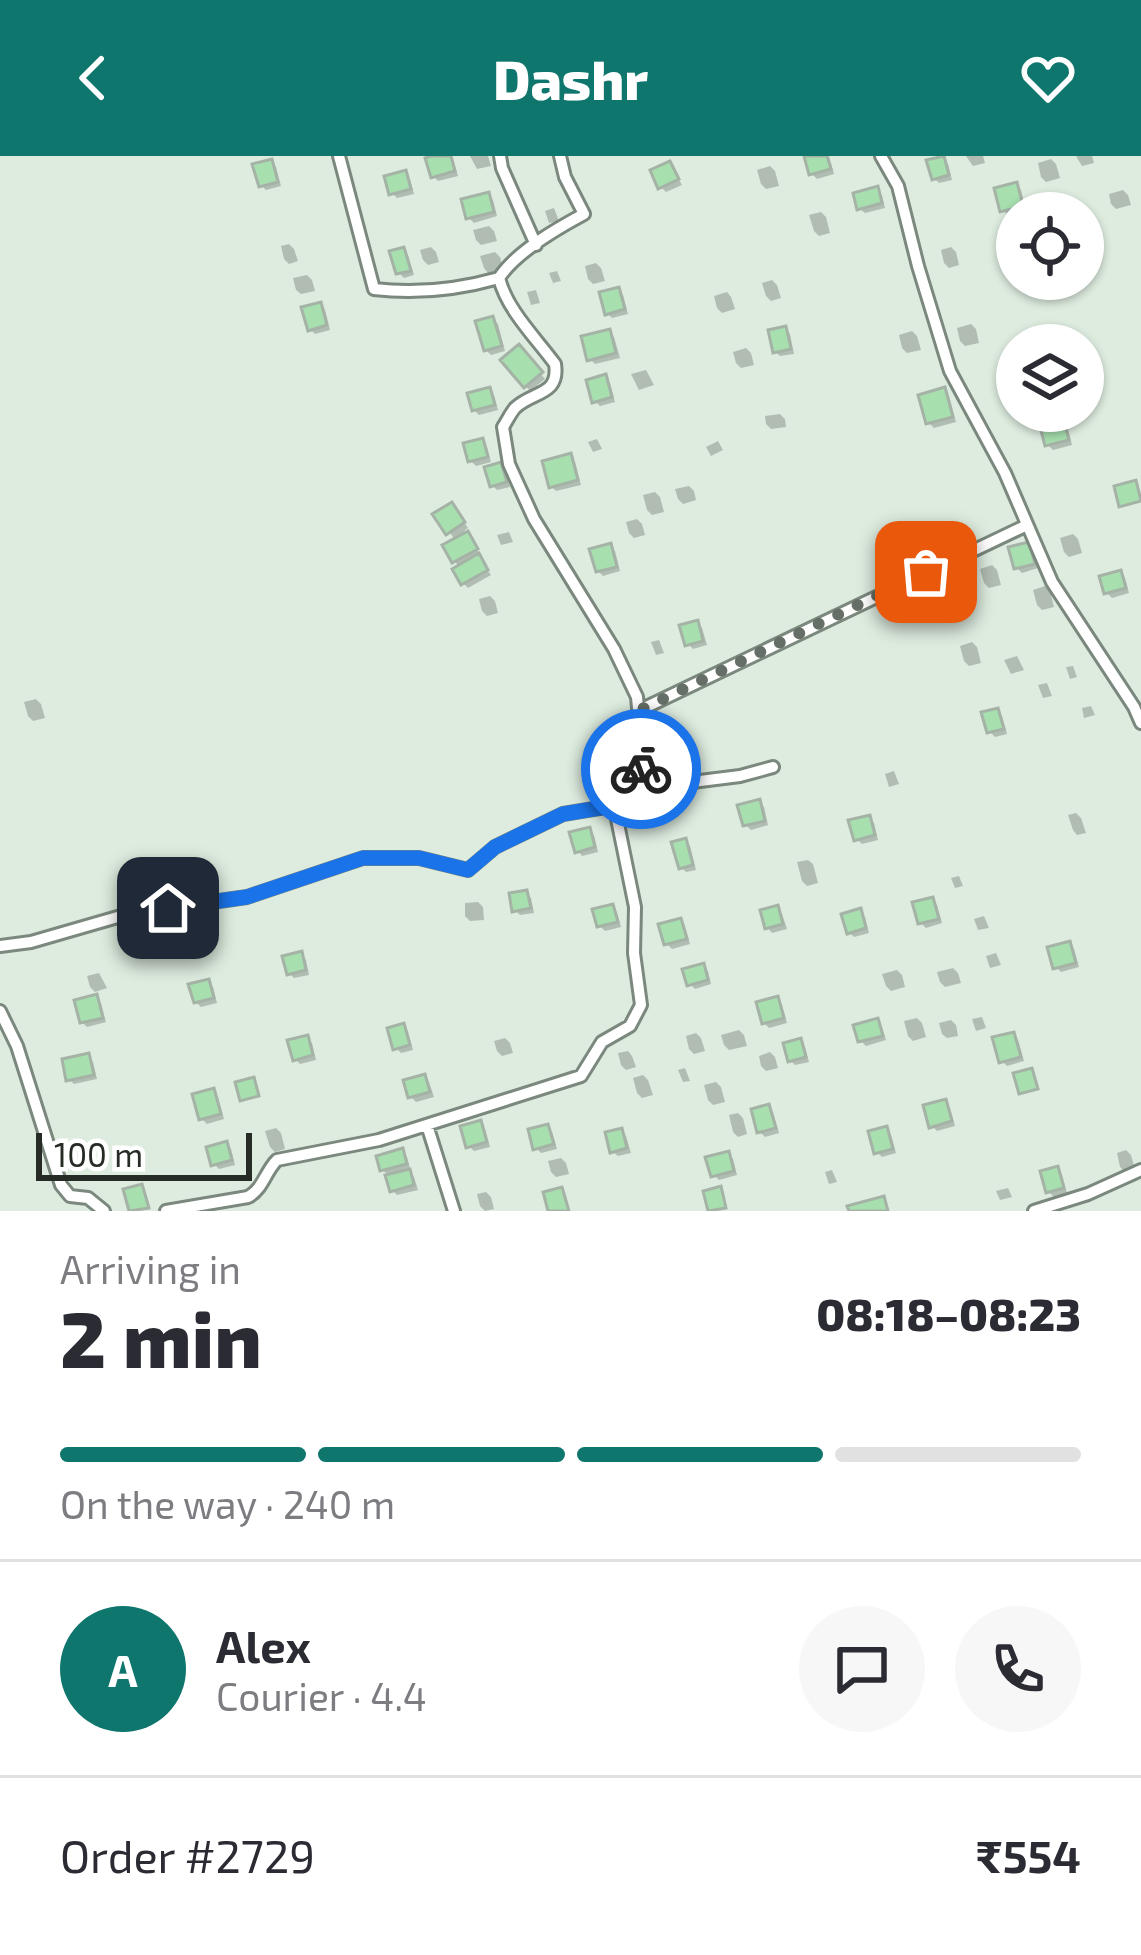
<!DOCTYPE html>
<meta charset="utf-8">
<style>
body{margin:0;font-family:"Exo 2",sans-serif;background:#f7f7f7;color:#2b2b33;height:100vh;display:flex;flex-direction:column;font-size:45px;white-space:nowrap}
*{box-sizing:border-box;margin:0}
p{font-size:39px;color:#7c7c81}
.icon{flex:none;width:66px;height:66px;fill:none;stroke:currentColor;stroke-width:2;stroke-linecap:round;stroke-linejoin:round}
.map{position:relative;height:1055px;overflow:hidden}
.side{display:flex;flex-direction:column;background:#fff;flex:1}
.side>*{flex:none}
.fabs{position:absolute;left:996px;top:36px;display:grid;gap:24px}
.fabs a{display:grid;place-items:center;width:108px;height:108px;border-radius:50%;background:#fff;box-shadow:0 3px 9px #0004;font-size:60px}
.scale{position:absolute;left:36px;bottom:30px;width:216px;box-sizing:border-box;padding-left:12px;border:6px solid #262b26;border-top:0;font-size:33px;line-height:42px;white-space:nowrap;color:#262b26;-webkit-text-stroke:9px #fff;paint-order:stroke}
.pin{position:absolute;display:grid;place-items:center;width:102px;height:102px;color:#fff;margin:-51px;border-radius:24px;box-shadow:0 6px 18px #0006}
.courier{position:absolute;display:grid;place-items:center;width:120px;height:120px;margin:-60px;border:9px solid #1a73e8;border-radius:50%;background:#fff;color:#222;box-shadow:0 3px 15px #0007}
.head em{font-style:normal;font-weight:800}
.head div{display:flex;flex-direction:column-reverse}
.head{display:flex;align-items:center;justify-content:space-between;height:204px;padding:0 60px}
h1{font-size:78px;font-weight:800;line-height:90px}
.bar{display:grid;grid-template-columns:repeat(4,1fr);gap:18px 12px;align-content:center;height:144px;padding:0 60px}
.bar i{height:15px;border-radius:9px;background:#e1e1e2}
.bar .active{background:#0f766e}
.bar p{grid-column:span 4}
.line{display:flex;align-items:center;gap:30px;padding:0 60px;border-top:3px solid #e1e1e2}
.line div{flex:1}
.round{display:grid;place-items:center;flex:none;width:126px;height:126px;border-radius:63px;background:#f7f7f7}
header{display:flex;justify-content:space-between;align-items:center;height:156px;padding:0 60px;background:#0f766e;color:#fff;font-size:54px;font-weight:800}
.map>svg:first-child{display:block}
</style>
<header><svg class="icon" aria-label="back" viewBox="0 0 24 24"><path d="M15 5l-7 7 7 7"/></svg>Dashr<svg class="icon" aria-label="heart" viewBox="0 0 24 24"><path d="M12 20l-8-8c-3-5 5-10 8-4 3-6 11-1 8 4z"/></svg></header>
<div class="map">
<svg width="1141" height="1055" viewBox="0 0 1141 1055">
<rect width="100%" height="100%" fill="#deecdf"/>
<path fill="#0003" d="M 442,0 L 450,0 L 453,3 L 458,20 L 438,25 L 433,20 Z
M 470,0 L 488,0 L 491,10 L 477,13 Z
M 807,0 L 829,0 L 834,18 L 817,23 L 812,18 Z
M 966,0 L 983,0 L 985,7 L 973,10 Z
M 1076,0 L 1092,0 L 1094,7 L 1082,10 Z
M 943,3 L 948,8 L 952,24 L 939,27 L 934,22 Z
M 1051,3 L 1056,8 L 1060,22 L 1046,26 L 1041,21 L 1038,7 Z
M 271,6 L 276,11 L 281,30 L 266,34 L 261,29 Z
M 670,8 L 682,29 L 666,36 L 661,31 Z
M 770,10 L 775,15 L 779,30 L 766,33 L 761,28 L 757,14 Z
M 405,18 L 410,23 L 414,38 L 397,42 L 392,37 Z
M 1016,29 L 1021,34 L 1026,55 L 1008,59 L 1003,54 Z
M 877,34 L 882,39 L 885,52 L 865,57 L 860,53 Z
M 1123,34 L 1128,39 L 1131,49 L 1116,53 L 1111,48 L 1109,38 Z
M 488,39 L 493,44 L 497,60 L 474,67 L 469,62 Z
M 554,52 L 559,65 L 549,67 L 545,55 Z
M 821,56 L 826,61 L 830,77 L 819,80 L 814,75 L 809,59 Z
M 489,70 L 494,75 L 497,85 L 481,89 L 476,84 L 473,74 Z
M 289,88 L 294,93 L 298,105 L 289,108 L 284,103 L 281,90 Z
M 431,91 L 436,96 L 439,106 L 428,109 L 423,104 L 420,94 Z
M 951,91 L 956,96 L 959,109 L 949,112 L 944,107 L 941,94 Z
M 403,94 L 408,99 L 414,119 L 404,122 L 399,117 Z
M 495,96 L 500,101 L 503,113 L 488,117 L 484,112 L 480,100 Z
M 596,107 L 601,112 L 605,125 L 593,128 L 588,123 L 585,110 Z
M 557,115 L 561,125 L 553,127 L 549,117 Z
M 307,119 L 312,124 L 315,135 L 301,138 L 296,134 L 293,122 Z
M 772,124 L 777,129 L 781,142 L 771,145 L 766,140 L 762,127 Z
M 536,134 L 540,147 L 531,149 L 527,136 Z
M 618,134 L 623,139 L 628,158 L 612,162 L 607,157 Z
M 727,136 L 731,141 L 735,153 L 722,157 L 717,152 L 714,140 Z
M 320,149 L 325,154 L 330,174 L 315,178 L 310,173 Z
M 493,163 L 498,168 L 505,195 L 491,199 L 486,194 Z
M 971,168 L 976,173 L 979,187 L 965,190 L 960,185 L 957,172 Z
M 785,173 L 790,178 L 794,198 L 780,200 L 775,195 Z
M 912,175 L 917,180 L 921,194 L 907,197 L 902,192 L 899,179 Z
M 609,176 L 614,181 L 620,202 L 595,208 L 590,203 Z
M 746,192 L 751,197 L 754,209 L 741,212 L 736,207 L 733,196 Z
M 519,193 L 545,223 L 530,235 L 504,205 Z
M 646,214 L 654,229 L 639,234 L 631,218 Z
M 605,222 L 610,227 L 615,246 L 600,250 L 595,245 Z
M 489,234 L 494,239 L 498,254 L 479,259 L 474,254 Z
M 944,235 L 949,240 L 956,266 L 934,272 L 929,267 Z
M 780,258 L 785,263 L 786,271 L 771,273 L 766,268 L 765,260 Z
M 1062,264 L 1067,269 L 1072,289 L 1053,294 L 1048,289 Z
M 597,283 L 602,293 L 593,296 L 588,286 Z
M 718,285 L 723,294 L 711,300 L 706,291 Z
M 482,286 L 487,291 L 491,306 L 476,310 L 471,305 Z
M 570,301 L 575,306 L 581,329 L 556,335 L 551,330 Z
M 500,310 L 505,315 L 510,331 L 497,334 L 492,329 Z
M 689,330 L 694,335 L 696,344 L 683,348 L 678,343 L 675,333 Z
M 655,336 L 660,341 L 664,356 L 652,359 L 647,354 L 643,339 Z
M 456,354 L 468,372 L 464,375 L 480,398 L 477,400 L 491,419 L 468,432 L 463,427 L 460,411 L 454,405 L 456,385 L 437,359 Z
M 637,363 L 642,368 L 645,379 L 634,382 L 629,377 L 626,366 Z
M 509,376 L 513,386 L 501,389 L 497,379 Z
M 1073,378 L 1078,383 L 1082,397 L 1069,401 L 1064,396 L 1060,382 Z
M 1029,389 L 1034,394 L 1038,412 L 1022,417 L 1017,412 Z
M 610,390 L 615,395 L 620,415 L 603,420 L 598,415 Z
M 992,409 L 997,414 L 1001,429 L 989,432 L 984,427 L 980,413 Z
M 1120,417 L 1125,422 L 1129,437 L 1112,442 L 1107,437 Z
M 1045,430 L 1050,435 L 1054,451 L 1042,454 L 1037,449 L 1033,434 Z
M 490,440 L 495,445 L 498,457 L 487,460 L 482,455 L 479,443 Z
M 697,467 L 702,472 L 707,489 L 693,493 L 688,488 Z
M 659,484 L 664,497 L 656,499 L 651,486 Z
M 972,486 L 977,491 L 981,507 L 969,510 L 964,505 L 960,490 Z
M 1017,500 L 1024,514 L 1011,518 L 1004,504 Z
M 1073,510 L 1077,521 L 1070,523 L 1066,511 Z
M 1047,527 L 1052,540 L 1043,542 L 1038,529 Z
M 36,543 L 41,548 L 45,562 L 33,565 L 28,560 L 24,546 Z
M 1091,550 L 1095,559 L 1084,562 L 1082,552 Z
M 997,555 L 1002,560 L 1007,578 L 995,581 L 990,576 Z
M 894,615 L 899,628 L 889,631 L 885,618 Z
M 759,646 L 764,651 L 768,669 L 751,674 L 746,669 Z
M 1076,657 L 1081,662 L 1086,677 L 1077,679 L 1073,674 L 1068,659 Z
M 869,662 L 874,667 L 878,684 L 862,688 L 857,683 Z
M 589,674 L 594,679 L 598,696 L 582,700 L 578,695 Z
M 685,685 L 690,690 L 696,714 L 686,716 L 681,711 Z
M 808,704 L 813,708 L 818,727 L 807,730 L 802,725 L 797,706 Z
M 959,720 L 963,730 L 955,732 L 951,722 Z
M 526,737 L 531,742 L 534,757 L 520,759 L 515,754 Z
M 932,744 L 937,749 L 942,767 L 926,772 L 921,767 Z
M 478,746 L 483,751 L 484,764 L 470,765 L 465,760 L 465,747 Z
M 612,751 L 617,756 L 621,771 L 605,775 L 600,770 Z
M 777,753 L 782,758 L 787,773 L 772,777 L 768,772 Z
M 860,756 L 865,761 L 869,777 L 854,781 L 849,776 Z
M 984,760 L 989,772 L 978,774 L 974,763 Z
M 680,765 L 685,770 L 690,788 L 672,793 L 667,788 Z
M 1069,788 L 1074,793 L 1079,811 L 1061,816 L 1056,811 Z
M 996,797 L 1001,809 L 990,812 L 986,800 Z
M 301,799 L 306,804 L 309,819 L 294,822 L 289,817 Z
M 703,810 L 708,815 L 711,828 L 695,833 L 690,828 Z
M 953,812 L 958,817 L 961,827 L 945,831 L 940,826 L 937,816 Z
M 897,814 L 902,819 L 905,831 L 891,835 L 886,830 L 882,818 Z
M 99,817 L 107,832 L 95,836 L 90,831 L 87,820 Z
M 208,826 L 213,831 L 217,847 L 201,851 L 196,846 Z
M 97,842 L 101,847 L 106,866 L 87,871 L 82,866 Z
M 777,844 L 782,849 L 787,867 L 769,872 L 764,867 Z
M 982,861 L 986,872 L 976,875 L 972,863 Z
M 917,862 L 922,867 L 926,881 L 913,885 L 908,880 L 904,865 Z
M 951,864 L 956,869 L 958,880 L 947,882 L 942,878 L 939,867 Z
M 877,866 L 882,871 L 886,884 L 866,890 L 861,885 Z
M 403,871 L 408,876 L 413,894 L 401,897 L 396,892 Z
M 739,874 L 744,879 L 747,890 L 729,894 L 724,889 L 721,879 Z
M 696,877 L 701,882 L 705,895 L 694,898 L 689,893 L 686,880 Z
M 1013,879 L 1018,884 L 1024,905 L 1007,910 L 1002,905 Z
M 307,882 L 312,887 L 316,904 L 300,908 L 295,903 Z
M 505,882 L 510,887 L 513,897 L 502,900 L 497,895 L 494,885 Z
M 800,886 L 805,891 L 809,906 L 795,909 L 790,904 Z
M 628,895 L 632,900 L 636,911 L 626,914 L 621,909 L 618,897 Z
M 770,896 L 775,901 L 778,912 L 766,915 L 761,910 L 759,900 Z
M 88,901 L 93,906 L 97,923 L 74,928 L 69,923 Z
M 685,912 L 690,925 L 683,926 L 678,914 Z
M 643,919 L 648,924 L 653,939 L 642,942 L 637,937 L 633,922 Z
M 425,921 L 429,926 L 434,941 L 416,946 L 411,941 Z
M 716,926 L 721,931 L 725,946 L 713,949 L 708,944 L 704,929 Z
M 214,936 L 218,941 L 224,963 L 207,968 L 202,963 Z
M 945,947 L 950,952 L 955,970 L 937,975 L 932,970 Z
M 768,952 L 773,957 L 779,977 L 765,981 L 760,976 Z
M 738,957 L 743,962 L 747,978 L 738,981 L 733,976 L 729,959 Z
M 480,968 L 485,973 L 490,991 L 474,995 L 469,990 Z
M 547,971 L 552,976 L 557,993 L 541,997 L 536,992 Z
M 276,972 L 281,977 L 285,993 L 275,996 L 270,991 L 265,975 Z
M 886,974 L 891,979 L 896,997 L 882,1001 L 877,996 Z
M 621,975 L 626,980 L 631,997 L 618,1000 L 613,996 Z
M 226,988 L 231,993 L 235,1009 L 219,1013 L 214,1008 Z
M 1126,994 L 1131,999 L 1135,1013 L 1125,1016 L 1120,1011 L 1117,997 Z
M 402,996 L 407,1001 L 410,1012 L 407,1013 L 414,1021 L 418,1034 L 397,1039 L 392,1034 L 388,1019 L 383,1014 Z
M 728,998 L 733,1003 L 737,1019 L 719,1024 L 714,1019 Z
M 561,1002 L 566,1007 L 569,1018 L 556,1021 L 551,1016 L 548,1005 Z
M 832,1014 L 837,1026 L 829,1028 L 825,1016 Z
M 1057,1014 L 1062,1019 L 1067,1037 L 1054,1041 L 1049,1036 Z
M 1008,1032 L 1012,1041 L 1000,1044 L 996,1035 Z
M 486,1036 L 491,1041 L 494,1053 L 485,1055 L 480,1050 L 477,1038 Z"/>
<path fill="#a7dfaf" stroke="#a5b3a7" stroke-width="3" d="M 431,0 L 451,0 L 455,15 L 431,22 L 425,2 Z
M 804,0 L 827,0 L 831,13 L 809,19 Z
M 944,0 L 949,19 L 932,24 L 926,4 Z
M 272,3 L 278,26 L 259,31 L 252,8 Z
M 670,5 L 679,23 L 658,33 L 650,14 Z
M 406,14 L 411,33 L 389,39 L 384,20 Z
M 1017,26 L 1023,50 L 1000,56 L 994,32 Z
M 878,30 L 882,47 L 857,54 L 853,37 Z
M 489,36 L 494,56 L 466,63 L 461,43 Z
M 404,91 L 411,115 L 396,118 L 389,95 Z
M 619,131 L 625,153 L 605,159 L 599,136 Z
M 321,146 L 327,169 L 308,175 L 301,151 Z
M 493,160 L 502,190 L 484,195 L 475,165 Z
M 786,170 L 791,193 L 773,197 L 768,174 Z
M 610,173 L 616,197 L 587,205 L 581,180 Z
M 519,188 L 543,216 L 524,232 L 500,204 Z
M 606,218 L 612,241 L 592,247 L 586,224 Z
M 490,231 L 495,249 L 472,255 L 467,237 Z
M 945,231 L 953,261 L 926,268 L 918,239 Z
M 1063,261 L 1069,284 L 1045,290 L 1039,267 Z
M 483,282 L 488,301 L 468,306 L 463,287 Z
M 571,297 L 578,324 L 549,332 L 542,305 Z
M 501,306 L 507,326 L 490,331 L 484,311 Z
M 1136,324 L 1141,345 L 1119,351 L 1114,330 Z
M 452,346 L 465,366 L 446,379 L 432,358 Z
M 468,375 L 478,393 L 452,407 L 442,389 Z
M 1029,386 L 1035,408 L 1014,413 L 1008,391 Z
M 611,387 L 617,411 L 596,416 L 589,393 Z
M 479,397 L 488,414 L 461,429 L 452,413 Z
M 1121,414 L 1126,432 L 1104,438 L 1099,420 Z
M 698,464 L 703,485 L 685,490 L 679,469 Z
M 998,552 L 1004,573 L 987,577 L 981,556 Z
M 760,643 L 765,665 L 743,670 L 737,649 Z
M 870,659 L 875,679 L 854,685 L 848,664 Z
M 590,671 L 595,691 L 575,697 L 569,676 Z
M 686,682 L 693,709 L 679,713 L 671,686 Z
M 527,734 L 531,752 L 512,756 L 509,737 Z
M 933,741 L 939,763 L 918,768 L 912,746 Z
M 613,748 L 618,766 L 597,771 L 592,753 Z
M 778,749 L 783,768 L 765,773 L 760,754 Z
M 861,752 L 866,772 L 847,778 L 841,758 Z
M 681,762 L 687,783 L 664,789 L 658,768 Z
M 1070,785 L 1076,807 L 1053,813 L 1047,791 Z
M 302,795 L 306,814 L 287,819 L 282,800 Z
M 704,807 L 708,824 L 687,830 L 682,813 Z
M 209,823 L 214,842 L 194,847 L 188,828 Z
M 97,838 L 103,862 L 80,867 L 74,844 Z
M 778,840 L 784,862 L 762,868 L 756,846 Z
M 878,862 L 883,880 L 858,886 L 853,869 Z
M 404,867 L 410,889 L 393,894 L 387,872 Z
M 1014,876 L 1021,901 L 999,907 L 992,881 Z
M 308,879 L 313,899 L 293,905 L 287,884 Z
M 801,882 L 806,901 L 788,906 L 783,887 Z
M 89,897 L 94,919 L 66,925 L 62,903 Z
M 1032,912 L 1038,933 L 1019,938 L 1013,917 Z
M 425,918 L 430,936 L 408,942 L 403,924 Z
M 254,921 L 259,940 L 240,945 L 235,926 Z
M 214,932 L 221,958 L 199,964 L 192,938 Z
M 946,943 L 952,965 L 929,972 L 923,949 Z
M 769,948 L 776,972 L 757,977 L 751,953 Z
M 481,964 L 487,986 L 466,992 L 460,970 Z
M 548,968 L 554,988 L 533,994 L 528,973 Z
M 887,970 L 893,993 L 874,998 L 868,975 Z
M 622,972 L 627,992 L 610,997 L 605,976 Z
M 227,985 L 232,1004 L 211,1010 L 206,991 Z
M 403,992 L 407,1008 L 380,1015 L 376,1000 Z
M 729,995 L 734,1015 L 711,1021 L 705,1001 Z
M 1058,1010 L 1064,1032 L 1046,1037 L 1040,1015 Z
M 410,1013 L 414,1029 L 390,1036 L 385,1019 Z
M 142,1028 L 149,1052 L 129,1055 L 123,1033 Z
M 721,1030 L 726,1052 L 708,1055 L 703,1035 Z
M 562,1031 L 569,1055 L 548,1055 L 543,1036 Z
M 884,1040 L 888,1055 L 849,1055 L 847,1050 Z"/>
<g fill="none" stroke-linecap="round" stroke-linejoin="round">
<defs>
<path id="street" d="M 339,0 L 374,133 C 415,138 460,133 499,122
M 500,0 L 502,12 L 536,89
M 881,0 L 898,30 L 918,110 L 950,215 L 1005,317 L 1052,426 L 1134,551 L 1141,567
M 638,555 L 1027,369
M 638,622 L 668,629 L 740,620 L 773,611
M 0,790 L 31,786 L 128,758 L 247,741 L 363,702 L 419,702 L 468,714 L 495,691 L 563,658 L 624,648
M 0,855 L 17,890 L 61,1029 L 70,1040 L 88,1042 L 104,1055
M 427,969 L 454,1055
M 166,1055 L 248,1041 C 263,1033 265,1016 277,1004 L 379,984 L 581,920 L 602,886 L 630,870 L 641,849 L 634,797 L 635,751 L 616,658 L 633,635 L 643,607 L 637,541 L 614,493 L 534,363 L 509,308 L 503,271 C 507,265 510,258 515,252 C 532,235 560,240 555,208 C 536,182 507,154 499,122 C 516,96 556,73 584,58 L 565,21 L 560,0
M 1034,1055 L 1088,1038 L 1141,1014"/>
</defs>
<use href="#street" stroke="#7b887d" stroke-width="16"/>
<use href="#street" stroke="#fff" stroke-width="10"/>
</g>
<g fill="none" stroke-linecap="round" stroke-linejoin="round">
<path stroke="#666f67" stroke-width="12" stroke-dasharray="0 21.6" d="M 641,613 L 643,607 L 638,555 L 926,416"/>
<path stroke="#1a73e8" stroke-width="15" d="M 168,752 L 247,741 L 363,702 L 419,702 L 468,714 L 495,691 L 563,658 L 624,648 L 633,635 L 641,613"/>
</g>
</svg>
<div class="fabs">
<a><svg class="icon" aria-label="locate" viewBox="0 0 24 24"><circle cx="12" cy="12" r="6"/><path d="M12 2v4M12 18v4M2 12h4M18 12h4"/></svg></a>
<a><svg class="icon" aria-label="layers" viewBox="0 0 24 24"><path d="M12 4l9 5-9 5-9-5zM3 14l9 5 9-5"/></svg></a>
</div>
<div class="scale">100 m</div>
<div class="pin" style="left:926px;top:416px;background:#ea580c"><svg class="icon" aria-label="bag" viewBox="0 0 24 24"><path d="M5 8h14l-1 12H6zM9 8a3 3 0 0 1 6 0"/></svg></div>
<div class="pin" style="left:168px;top:752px;background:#1f2937"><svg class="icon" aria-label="home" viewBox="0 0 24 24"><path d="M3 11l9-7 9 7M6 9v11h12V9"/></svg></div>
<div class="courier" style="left:641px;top:613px"><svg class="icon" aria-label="bike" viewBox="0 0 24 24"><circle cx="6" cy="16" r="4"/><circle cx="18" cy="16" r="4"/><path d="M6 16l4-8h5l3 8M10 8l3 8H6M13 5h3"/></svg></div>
</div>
<section class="side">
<div class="head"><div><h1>2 min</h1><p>Arriving in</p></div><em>08:18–08:23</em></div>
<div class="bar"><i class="active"></i><i class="active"></i><i class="active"></i><i></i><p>On the way · 240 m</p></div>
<div class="line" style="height:216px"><b class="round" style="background:#0f766e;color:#fff">A</b><div><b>Alex</b><p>Courier · 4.4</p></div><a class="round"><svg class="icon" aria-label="chat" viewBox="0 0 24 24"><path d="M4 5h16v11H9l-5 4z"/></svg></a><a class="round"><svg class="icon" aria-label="phone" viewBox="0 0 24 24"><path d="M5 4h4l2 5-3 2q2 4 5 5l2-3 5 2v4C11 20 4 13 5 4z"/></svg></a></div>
<div class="line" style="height:156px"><div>Order #2729</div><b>₹554</b></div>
</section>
